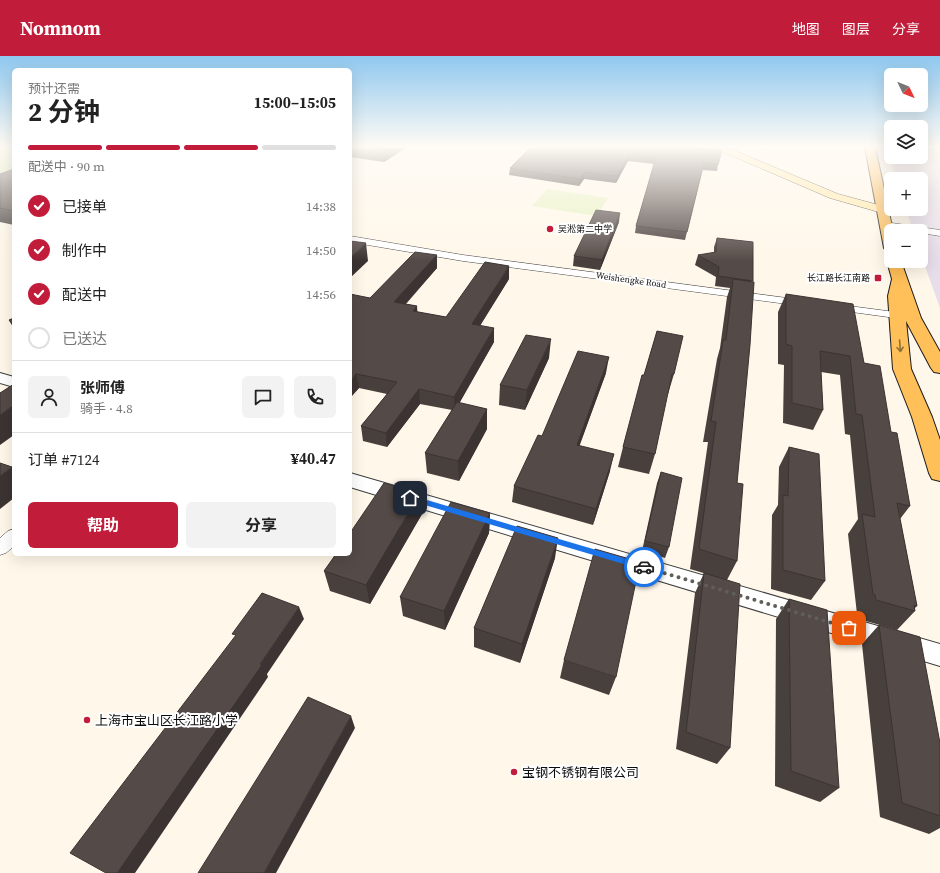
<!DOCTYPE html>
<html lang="zh">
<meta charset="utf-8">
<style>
body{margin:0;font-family:"Source Serif 4","Noto Sans SC",serif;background:#f2f2f2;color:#222;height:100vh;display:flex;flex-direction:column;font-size:15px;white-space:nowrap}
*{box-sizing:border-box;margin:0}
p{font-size:13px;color:#767676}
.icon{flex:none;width:22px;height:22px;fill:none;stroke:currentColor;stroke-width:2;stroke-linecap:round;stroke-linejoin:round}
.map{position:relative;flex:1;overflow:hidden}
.side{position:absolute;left:12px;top:12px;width:340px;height:488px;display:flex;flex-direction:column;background:#fff;border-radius:6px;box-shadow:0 4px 16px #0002}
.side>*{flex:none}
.needle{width:26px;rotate:133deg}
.fabs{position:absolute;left:884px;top:12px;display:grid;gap:8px}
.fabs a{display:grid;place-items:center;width:44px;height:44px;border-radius:6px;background:#fff;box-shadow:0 4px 16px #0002;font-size:20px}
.pin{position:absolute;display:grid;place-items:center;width:34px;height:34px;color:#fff;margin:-17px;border-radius:8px;box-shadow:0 2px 6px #0006}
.courier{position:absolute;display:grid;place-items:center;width:40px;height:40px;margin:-20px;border:3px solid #1a73e8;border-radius:50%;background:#fff;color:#222;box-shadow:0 1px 5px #0007}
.overview em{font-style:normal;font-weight:700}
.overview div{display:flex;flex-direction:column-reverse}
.overview{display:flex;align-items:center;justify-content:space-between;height:68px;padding:0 16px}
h1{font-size:26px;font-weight:700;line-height:30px}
.bar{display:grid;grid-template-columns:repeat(4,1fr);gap:6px 4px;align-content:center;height:48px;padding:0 16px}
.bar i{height:5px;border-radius:3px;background:#e0e0e0}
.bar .selected{background:#c21c3b}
.bar p{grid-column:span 4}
.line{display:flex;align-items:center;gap:10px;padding:0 16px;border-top:1px solid #e0e0e0}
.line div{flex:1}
.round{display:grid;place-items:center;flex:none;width:42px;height:42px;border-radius:6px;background:#f2f2f2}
ol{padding:0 16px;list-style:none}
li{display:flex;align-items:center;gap:12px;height:44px}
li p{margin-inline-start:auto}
li .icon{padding:4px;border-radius:50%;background:#c21c3b;color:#fff;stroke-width:4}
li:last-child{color:#767676}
li i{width:22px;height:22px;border:2px solid #e0e0e0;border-radius:50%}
.primary-button{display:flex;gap:8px;margin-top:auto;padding:8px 16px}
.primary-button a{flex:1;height:46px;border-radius:6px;background:#c21c3b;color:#fff;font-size:16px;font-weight:700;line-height:46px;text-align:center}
.primary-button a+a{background:#f2f2f2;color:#222}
header{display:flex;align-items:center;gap:24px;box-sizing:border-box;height:56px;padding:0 20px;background:#c21c3b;color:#fff}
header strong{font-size:19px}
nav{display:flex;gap:22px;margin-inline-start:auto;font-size:14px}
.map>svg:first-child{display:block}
</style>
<header>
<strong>Nomnom</strong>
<nav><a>地图</a><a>图层</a><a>分享</a></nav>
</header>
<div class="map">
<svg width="940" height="817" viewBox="0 0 940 817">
<rect width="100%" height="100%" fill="#fff7e9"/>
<path fill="#e8deeb" d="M 885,91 L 891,91 L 891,101 L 921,101 L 921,91 L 940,91 L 940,252 L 921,199 L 921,175 L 913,175 L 906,153 L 921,153 L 921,123 L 896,123 Z"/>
<path fill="#d7ebb1" d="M 0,91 L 14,91 L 14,117 L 0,122 Z"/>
<path fill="#e8f2c3" d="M 547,133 L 608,142 L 597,160 L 532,150 Z"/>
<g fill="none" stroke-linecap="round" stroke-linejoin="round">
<defs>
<path id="minor" d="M 885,166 L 940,174 L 940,180 L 921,177 L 921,175 L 908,175 L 882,171 L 881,169 Z
M 350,180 L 463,199 L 802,244 L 807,247 L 802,250 L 463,205 L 350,186 Z
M 834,248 L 910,258 L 916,261 L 910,264 L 830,253 L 829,251 Z
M 14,473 L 14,490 L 6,497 L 0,499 L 0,482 L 8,475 Z"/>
<path id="tertiary" d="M 0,317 L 14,321 L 14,331 L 0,327 Z
M 350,417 L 940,588 L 940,610 L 350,431 Z"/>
<path id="secondary" d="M 714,91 L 726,91 L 838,138 L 886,151 L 888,153 L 886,155 L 882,157 L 830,142 L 716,93 Z"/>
<path id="primary" d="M 865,91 L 875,91 L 893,175 L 891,175 L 891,196 L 886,195 L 884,192 Z
M 891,201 L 891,205 L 901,205 L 921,262 L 940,296 L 940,317 L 934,316 L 931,312 L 906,265 L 911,313 L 932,361 L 940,384 L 940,425 L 932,423 L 929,417 L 912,361 L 893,313 L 888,240 L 892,223 L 887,205 Z"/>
</defs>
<use href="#minor" stroke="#3e3e3e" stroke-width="1"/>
<use href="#tertiary" stroke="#3e3e3e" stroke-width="2"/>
<use href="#secondary" stroke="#2d2d2d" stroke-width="1"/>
<use href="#primary" stroke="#1c1c1c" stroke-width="2"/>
<use href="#minor" fill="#fff" fill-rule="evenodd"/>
<use href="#tertiary" fill="#fff" fill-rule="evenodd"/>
<use href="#secondary" fill="#ffe8a4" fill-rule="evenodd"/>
<use href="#primary" fill="#ffbf59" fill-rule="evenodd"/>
</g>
<path fill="#48403d" d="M 350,91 L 407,91 L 384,106 L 350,101 Z
M 695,91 L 718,109 L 717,115 L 702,114 L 685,184 L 635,177 L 636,170 L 654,108 L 628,105 L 616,127 L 584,123 L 579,130 L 509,119 L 510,112 Z
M 14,113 L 14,169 L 0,166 L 0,118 Z
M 619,166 L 600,214 L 573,210 L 574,200 Z
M 717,182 L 753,186 L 737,427 L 737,505 L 727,524 L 730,692 L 717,708 L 676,693 L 695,537 L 704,517 L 710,519 L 690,513 L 708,386 L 703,386 L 717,303 L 720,292 L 727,241 L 730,232 L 715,230 L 716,221 L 695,209 L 698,199 L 714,197 L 714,191 Z
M 437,199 L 437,212 L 406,248 L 417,250 L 417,256 L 446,261 L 509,223 L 480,270 L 494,286 L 459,347 L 487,353 L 487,373 L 459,425 L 427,417 L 425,397 L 452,354 L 420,348 L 387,391 L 363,385 L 361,370 L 387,338 L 359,332 L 350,342 L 370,242 Z
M 786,238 L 864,307 L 891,376 L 910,450 L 900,463 L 917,550 L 915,552 L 915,555 L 897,574 L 859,563 L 859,558 L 857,558 L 848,478 L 858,463 L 850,379 L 845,378 L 840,319 L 821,316 L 823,354 L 813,374 L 783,367 L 784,309 L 778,308 L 778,256 Z
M 14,262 L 14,273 L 9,264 Z
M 657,275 L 674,318 L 668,338 L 667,338 L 655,398 L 649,418 L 618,411 L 623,391 Z
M 549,302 L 525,354 L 499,349 L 500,329 Z
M 606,317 L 579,390 L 610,415 L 593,469 L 512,446 L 514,430 L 542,380 Z
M 789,391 L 825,525 L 811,544 L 771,533 L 772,459 L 778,449 L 779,411 Z
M 661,416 L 669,491 L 665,502 L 642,495 L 657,427 Z
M 490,457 L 489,477 L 445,574 L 403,560 L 400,541 Z
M 422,458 L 370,548 L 330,535 L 324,515 Z
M 555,502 L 520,607 L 474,591 L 474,572 Z
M 789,543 L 839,732 L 820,746 L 775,730 L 776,563 Z
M 879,569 L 940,687 L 940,772 L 929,778 L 880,761 L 862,588 Z
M 564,604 L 616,621 L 609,639 L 560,622 Z"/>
<path fill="#3b3432" d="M 385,91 L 407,91 L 384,106 L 383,92 Z
M 629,99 L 628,105 L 616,127 L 617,120 Z
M 585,116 L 584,123 L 579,130 L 580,123 Z
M 620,157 L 619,166 L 600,214 L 602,204 Z
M 366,187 L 368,205 L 350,222 L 350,202 Z
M 437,199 L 437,212 L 395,259 L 394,246 Z
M 509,210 L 509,223 L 472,282 L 472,268 Z
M 417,250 L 418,264 L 413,255 Z
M 494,272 L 494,286 L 455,355 L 454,341 Z
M 551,283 L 549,302 L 525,354 L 527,334 Z
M 609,301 L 606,317 L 574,405 L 577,389 Z
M 356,318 L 359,332 L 350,342 L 350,325 Z
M 419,333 L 420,348 L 387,391 L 386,377 Z
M 14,349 L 14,379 L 0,389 L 0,359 Z
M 487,353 L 487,373 L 459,425 L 458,405 Z
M 614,398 L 610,415 L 593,469 L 596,453 Z
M 12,411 L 14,413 L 14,442 L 0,453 L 0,420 Z
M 420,437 L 422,458 L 370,548 L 366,529 Z
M 490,457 L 489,477 L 445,574 L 444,555 Z
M 558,482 L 555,502 L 520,607 L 522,588 Z
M 299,551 L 304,563 L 267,618 L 268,621 L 135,817 L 117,817 Z
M 351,660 L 355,672 L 276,817 L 264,817 Z"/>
<path fill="#544a47" stroke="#3b3432" d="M 373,91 L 385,91 L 383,92 Z
M 531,91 L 695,91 L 694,91 L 722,94 L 718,109 L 704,107 L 687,176 L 636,170 L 656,101 L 629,99 L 617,120 L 585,116 L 580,123 L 510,112 Z
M 14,113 L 14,155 L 0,152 L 0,118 Z
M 596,154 L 620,157 L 602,204 L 574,200 Z
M 717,182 L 753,186 L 753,225 L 718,220 L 719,211 L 698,199 L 716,196 Z
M 350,185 L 366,187 L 350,202 Z
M 415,196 L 437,199 L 394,246 L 417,250 L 413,255 L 446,261 L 485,206 L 509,210 L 472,268 L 494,272 L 454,341 L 419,333 L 386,377 L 361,370 L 397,326 L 356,318 L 350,325 L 350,238 L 370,242 Z
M 733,223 L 754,226 L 750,289 L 737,427 L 743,428 L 737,505 L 699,493 L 716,366 L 711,365 L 723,284 L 726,284 Z
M 786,238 L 853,248 L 864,307 L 880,310 L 891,376 L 897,377 L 910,450 L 897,447 L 917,550 L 914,549 L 915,555 L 876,544 L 875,539 L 873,538 L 862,458 L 875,461 L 862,359 L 856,358 L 850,300 L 820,295 L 823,354 L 792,347 L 792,290 L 786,288 Z
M 14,262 L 14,270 L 9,264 Z
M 657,275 L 683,280 L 674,318 L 672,318 L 655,398 L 623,391 L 642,319 L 644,319 Z
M 526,279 L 551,283 L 527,334 L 500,329 Z
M 578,295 L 609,301 L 577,389 L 614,398 L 596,453 L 514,430 L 538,379 L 542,380 Z
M 14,328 L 14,349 L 0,359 L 0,337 Z
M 457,346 L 487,353 L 458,405 L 425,397 Z
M 789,391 L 819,398 L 825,525 L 783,514 L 783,439 L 788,440 Z
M 0,407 L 12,411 L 0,420 Z
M 661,416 L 682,422 L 669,491 L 645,485 Z
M 384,427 L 420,437 L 366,529 L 324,515 L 336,498 L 350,498 L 350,477 Z
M 451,446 L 490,457 L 444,555 L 400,541 Z
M 517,470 L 558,482 L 522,588 L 474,572 Z
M 595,493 L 640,506 L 616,621 L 564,604 Z
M 704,517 L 740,528 L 730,692 L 686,676 Z
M 262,537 L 299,551 L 260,608 L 262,609 L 117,817 L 106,817 L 70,797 L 236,579 L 232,578 Z
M 789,543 L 827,554 L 839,732 L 791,715 Z
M 879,569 L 920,581 L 940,687 L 940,760 L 902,747 Z
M 308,641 L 351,660 L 264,817 L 198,817 Z"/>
<defs><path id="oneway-shaft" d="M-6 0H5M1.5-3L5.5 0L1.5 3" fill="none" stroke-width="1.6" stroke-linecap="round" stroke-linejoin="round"/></defs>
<use stroke="#916e36" href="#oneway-shaft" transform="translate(900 290) rotate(86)"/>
<linearGradient id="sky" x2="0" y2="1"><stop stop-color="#8fc8ef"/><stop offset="0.44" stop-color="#fffbf5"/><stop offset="1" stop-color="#fffbf5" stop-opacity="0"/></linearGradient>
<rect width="940" height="205" fill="url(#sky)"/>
<path fill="#1a73e8" d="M 410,439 L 644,508 L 648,511 L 644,514 L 408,444 L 407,442 Z"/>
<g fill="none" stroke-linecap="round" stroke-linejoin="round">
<path stroke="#605e59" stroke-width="4" stroke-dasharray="0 7.2" d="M 644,511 L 849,572"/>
</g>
<g fill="#c21c3b" stroke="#fff" stroke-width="1.5">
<circle cx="550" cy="173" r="4"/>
<rect x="874" y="218" width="8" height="8" rx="2"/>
<circle cx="87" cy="664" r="4"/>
<circle cx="514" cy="716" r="4"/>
</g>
<g text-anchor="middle" stroke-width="4" stroke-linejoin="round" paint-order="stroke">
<g font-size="9" fill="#0b0b0b" stroke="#fff" text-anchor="start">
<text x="558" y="176">吴淞第二中学</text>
<text x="870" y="225" text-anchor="end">长江路长江南路</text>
</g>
<g font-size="9" fill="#0b0b0b" stroke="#fff">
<text transform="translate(631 224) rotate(8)" y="3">Weishengke Road</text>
</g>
<g font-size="13" fill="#0b0b0b" stroke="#fff" text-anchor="start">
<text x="95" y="669">上海市宝山区长江路小学</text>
<text x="522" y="721">宝钢不锈钢有限公司</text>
</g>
</g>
</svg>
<div class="fabs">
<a><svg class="needle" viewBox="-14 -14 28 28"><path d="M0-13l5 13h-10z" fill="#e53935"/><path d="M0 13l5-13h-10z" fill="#767676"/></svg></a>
<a><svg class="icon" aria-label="layers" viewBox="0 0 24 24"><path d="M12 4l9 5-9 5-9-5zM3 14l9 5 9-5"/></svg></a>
<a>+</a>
<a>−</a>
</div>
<div class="pin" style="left:849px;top:572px;background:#ea580c"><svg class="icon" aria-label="bag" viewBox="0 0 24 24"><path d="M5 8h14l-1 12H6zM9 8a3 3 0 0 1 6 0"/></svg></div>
<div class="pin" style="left:410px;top:442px;background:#1f2937"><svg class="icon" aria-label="home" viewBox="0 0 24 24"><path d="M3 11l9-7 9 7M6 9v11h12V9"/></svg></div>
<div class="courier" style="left:644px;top:511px"><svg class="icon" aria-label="car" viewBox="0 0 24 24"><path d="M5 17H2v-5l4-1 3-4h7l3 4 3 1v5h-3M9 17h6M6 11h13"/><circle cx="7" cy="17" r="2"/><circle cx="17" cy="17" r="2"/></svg></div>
<section class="side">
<div class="overview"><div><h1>2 分钟</h1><p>预计还需</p></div><em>15:00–15:05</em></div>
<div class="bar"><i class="selected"></i><i class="selected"></i><i class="selected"></i><i></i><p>配送中 · 90 m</p></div>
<ol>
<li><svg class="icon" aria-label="check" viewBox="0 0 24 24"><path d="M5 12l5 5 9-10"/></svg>已接单<p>14:38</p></li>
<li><svg class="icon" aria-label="check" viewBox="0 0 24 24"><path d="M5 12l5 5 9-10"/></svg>制作中<p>14:50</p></li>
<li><svg class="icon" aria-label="check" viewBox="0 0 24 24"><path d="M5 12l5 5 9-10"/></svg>配送中<p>14:56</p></li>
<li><i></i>已送达</li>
</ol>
<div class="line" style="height:72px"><a class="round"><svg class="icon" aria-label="person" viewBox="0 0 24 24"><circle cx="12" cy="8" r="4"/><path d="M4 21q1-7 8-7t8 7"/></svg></a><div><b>张师傅</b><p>骑手 · 4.8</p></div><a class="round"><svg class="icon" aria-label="chat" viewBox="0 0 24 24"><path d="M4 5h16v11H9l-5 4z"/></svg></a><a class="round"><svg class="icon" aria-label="phone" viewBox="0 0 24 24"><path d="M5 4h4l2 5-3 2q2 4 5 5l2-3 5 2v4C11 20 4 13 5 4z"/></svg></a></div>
<div class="line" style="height:52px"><div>订单 #7124</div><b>¥40.47</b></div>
<div class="primary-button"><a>帮助</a><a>分享</a></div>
</section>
</div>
